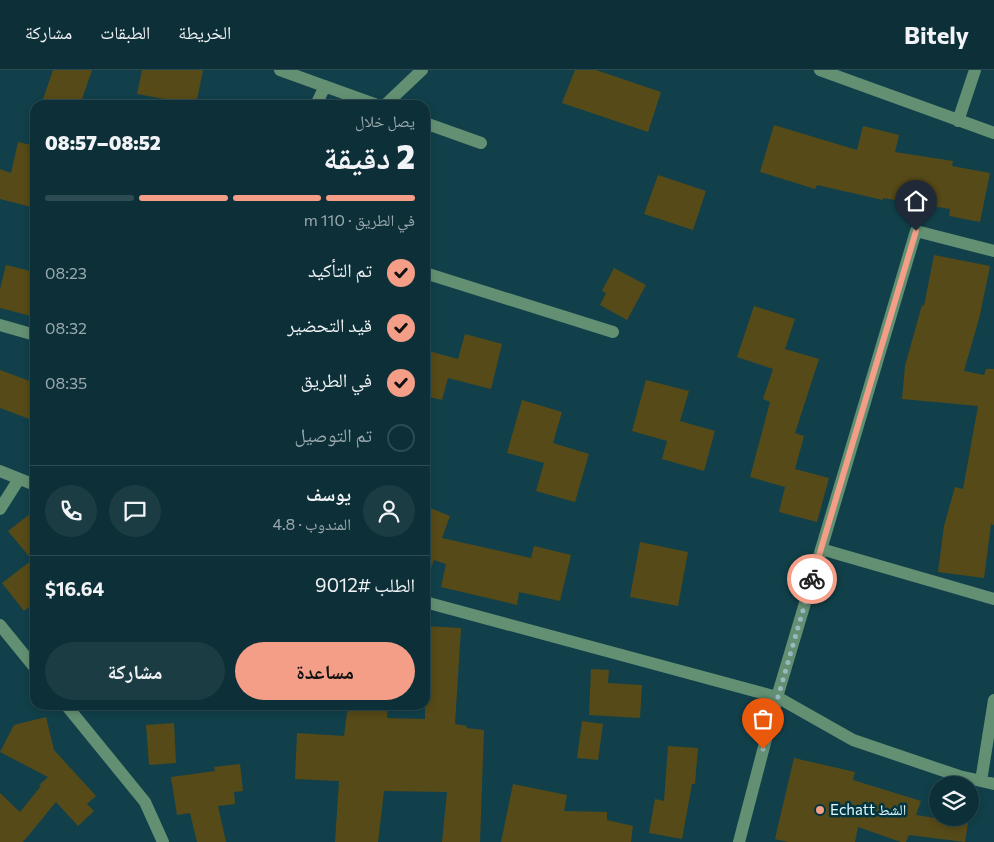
<!DOCTYPE html>
<html lang="ar">
<meta charset="utf-8">
<style>
body{margin:0;font-family:Commissioner,"Noto Naskh Arabic",sans-serif;background:#1b3c43;color:#f1f3f6;direction:rtl;height:100vh;display:flex;flex-direction:column;font-size:19px;white-space:nowrap}
*{box-sizing:border-box;margin:0}
p{font-size:16px;color:#9aa9ae}
.icon{flex:none;width:28px;height:28px;fill:none;stroke:currentColor;stroke-width:2;stroke-linecap:round;stroke-linejoin:round}
.map{position:relative;flex:1;overflow:hidden;direction:ltr}
.side{position:absolute;left:30px;top:30px;width:400px;height:610px;display:flex;flex-direction:column;background:#0d3038;border-radius:15px;box-shadow:0 2px 8px #0003,0 0 0 1px #2d4b53;direction:rtl}
.side>*{flex:none}
.buttons{position:absolute;left:929px;top:706px;display:grid;gap:10px}
.buttons a{display:grid;place-items:center;width:50px;height:50px;border-radius:50%;background:#0d3038;box-shadow:0 2px 8px #0003,0 0 0 1px #2d4b53;font-size:25px}
.pin{position:absolute;display:grid;place-items:center;width:42px;height:42px;color:#fff;margin:-51px -21px;border-radius:50% 50% 50% 0;rotate:-45deg;box-shadow:0 0 5px #0007}
.pin .icon{rotate:45deg}
.courier{position:absolute;display:grid;place-items:center;width:50px;height:50px;margin:-25px;border:4px solid #f49e87;border-radius:50%;background:#fff;color:#222;box-shadow:0 1px 6px #0007}
.headline em{font-style:normal;font-weight:800}
.headline div{display:flex;flex-direction:column-reverse}
.headline{display:flex;align-items:center;justify-content:space-between;height:85px;padding:0 15px}
h1{font-size:32px;font-weight:800;line-height:38px}
.bar{display:grid;grid-template-columns:repeat(4,1fr);gap:8px 5px;align-content:center;height:60px;padding:0 15px}
.bar i{height:6px;border-radius:4px;background:#2d4b53}
.bar .on{background:#f49e87}
.bar p{grid-column:span 4}
.line{display:flex;align-items:center;gap:12px;padding:0 15px;border-top:1px solid #2d4b53}
.line div{flex:1}
.round{display:grid;place-items:center;flex:none;width:52px;height:52px;border-radius:26px;background:#1b3c43}
ol{padding:0 15px;list-style:none}
li{display:flex;align-items:center;gap:15px;height:55px}
li p{margin-inline-start:auto}
li .icon{padding:5px;border-radius:50%;background:#f49e87;color:#111;stroke-width:4}
li:last-child{color:#9aa9ae}
li i{width:28px;height:28px;border:2px solid #2d4b53;border-radius:50%}
.cta{display:flex;gap:10px;margin-top:auto;padding:10px 15px}
.cta a{flex:1;height:58px;border-radius:30px;background:#f49e87;color:#111;font-size:20px;font-weight:800;line-height:58px;text-align:center}
.cta a+a{background:#1b3c43;color:#f1f3f6}
header{display:flex;align-items:center;gap:30px;box-sizing:border-box;height:70px;padding:0 25px;background:#0d3038;border-bottom:1px solid #2d4b53}
header strong{font-size:24px}
nav{display:flex;gap:28px;margin-inline-start:auto;font-size:18px}
.map>svg:first-child{display:block}
</style>
<header>
<strong>Bitely</strong>
<nav><a>الخريطة</a><a>الطبقات</a><a>مشاركة</a></nav>
</header>
<div class="map">
<svg width="994" height="772" viewBox="0 0 994 772">
<rect width="100%" height="100%" fill="#11404a"/>
<path fill="#564a18" d="M 53,0 L 92,0 L 80,35 L 41,35 Z
M 142,0 L 203,0 L 196,35 L 137,24 Z
M 575,0 L 596,0 L 661,22 L 648,62 L 562,33 Z
M 774,55 L 857,80 L 863,56 L 899,65 L 895,82 L 953,91 L 952,96 L 990,103 L 980,152 L 949,146 L 950,139 L 883,128 L 883,130 L 817,115 L 815,119 L 760,102 Z
M 18,72 L 35,76 L 35,138 L 0,129 L 0,99 L 11,103 Z
M 658,105 L 706,121 L 693,160 L 644,144 Z
M 934,185 L 990,196 L 980,245 L 964,301 L 984,305 L 986,299 L 994,299 L 994,455 L 991,454 L 984,508 L 938,502 L 944,456 L 955,417 L 963,419 L 978,336 L 902,329 L 905,296 L 922,235 L 924,236 Z
M 6,195 L 35,202 L 35,247 L 0,238 L 0,219 Z
M 614,198 L 646,215 L 627,250 L 600,235 L 606,223 L 602,221 Z
M 754,236 L 795,249 L 785,279 L 819,289 L 795,363 L 804,366 L 795,399 L 829,408 L 817,452 L 779,442 L 785,417 L 750,407 L 770,332 L 763,329 L 773,299 L 737,287 Z
M 465,264 L 502,274 L 491,319 L 448,308 L 442,330 L 425,326 L 425,280 L 458,289 Z
M 0,300 L 35,313 L 35,351 L 0,338 Z
M 646,310 L 689,321 L 680,351 L 715,361 L 704,401 L 662,389 L 667,371 L 632,361 Z
M 522,330 L 562,342 L 553,373 L 589,384 L 575,432 L 536,421 L 544,393 L 507,383 Z
M 425,436 L 450,446 L 442,468 L 531,488 L 534,476 L 571,485 L 560,531 L 519,522 L 517,535 L 441,517 L 446,494 L 434,490 L 427,510 L 425,509 Z
M 35,440 L 35,532 L 24,541 L 2,513 L 32,490 L 8,461 Z
M 640,472 L 688,482 L 678,536 L 630,527 Z
M 425,556 L 461,558 L 455,654 L 467,656 L 466,658 L 484,660 L 480,772 L 442,772 L 447,722 L 384,721 L 378,772 L 335,772 L 339,711 L 295,709 L 297,663 L 344,666 L 348,635 L 388,635 L 387,648 L 425,649 Z
M 591,599 L 609,600 L 608,613 L 642,615 L 640,648 L 589,645 Z
M 46,647 L 54,680 L 96,726 L 87,734 L 94,741 L 78,756 L 56,732 L 23,772 L 0,772 L 0,723 L 20,742 L 41,716 L 39,715 L 48,707 L 0,682 L 14,655 Z
M 582,651 L 603,654 L 598,690 L 577,688 Z
M 174,653 L 176,693 L 149,695 L 146,655 Z
M 668,676 L 698,678 L 695,714 L 692,714 L 682,769 L 649,763 L 655,729 L 664,731 Z
M 794,688 L 855,702 L 853,710 L 921,731 L 916,745 L 968,753 L 965,772 L 909,765 L 906,772 L 901,772 L 858,757 L 855,772 L 788,772 L 775,769 Z
M 240,694 L 243,721 L 234,722 L 235,734 L 218,736 L 226,772 L 197,772 L 190,743 L 177,745 L 171,707 L 215,701 L 214,697 Z
M 513,714 L 567,725 L 564,741 L 607,742 L 607,750 L 633,756 L 631,772 L 501,772 Z"/>
<g fill="none" stroke-linecap="round" stroke-linejoin="round">
<path stroke="#639073" stroke-width="12" d="M 280,0 L 377,35
M 820,0 L 994,63
M 316,35 L 325,16
M 385,35 L 422,0
M 958,51 L 975,0
M 425,53 L 481,73
M 425,203 L 613,262
M 0,255 L 35,265
M 0,401 L 35,415
M 0,439 L 19,409
M 821,479 L 994,529
M 425,532 L 777,627 L 853,670 L 959,706 L 994,714
M 0,555 L 35,598
M 66,635 L 145,732 L 163,772
M 981,711 L 994,630
M 739,772 L 777,627 L 916,161 L 994,181"/>
</g>
<g fill="none" stroke-linecap="round" stroke-linejoin="round">
<path stroke="#98b8c0" stroke-width="5" stroke-dasharray="0 9" d="M 763,679 L 812,509"/>
<path stroke="#f49e87" stroke-width="6" d="M 812,509 L 916,161"/>
</g>
<circle fill="#f49e87" stroke="#033540" stroke-width="2" cx="820" cy="740" r="5"/>
<g text-anchor="middle" stroke-width="5" stroke-linejoin="round" paint-order="stroke">
<g font-size="15" fill="#e1f8ff" stroke="#033540" text-anchor="start">
<text x="830" y="745">Echatt الشط</text>
</g>
</g>
</svg>
<div class="buttons">
<a><svg class="icon" aria-label="layers" viewBox="0 0 24 24"><path d="M12 4l9 5-9 5-9-5zM3 14l9 5 9-5"/></svg></a>
</div>
<div class="pin" style="left:763px;top:679px;background:#ea580c"><svg class="icon" aria-label="bag" viewBox="0 0 24 24"><path d="M5 8h14l-1 12H6zM9 8a3 3 0 0 1 6 0"/></svg></div>
<div class="pin" style="left:916px;top:161px;background:#1f2937"><svg class="icon" aria-label="home" viewBox="0 0 24 24"><path d="M3 11l9-7 9 7M6 9v11h12V9"/></svg></div>
<div class="courier" style="left:812px;top:509px"><svg class="icon" aria-label="bike" viewBox="0 0 24 24"><circle cx="6" cy="16" r="4"/><circle cx="18" cy="16" r="4"/><path d="M6 16l4-8h5l3 8M10 8l3 8H6M13 5h3"/></svg></div>
<section class="side">
<div class="headline"><div><h1>2 دقيقة</h1><p>يصل خلال</p></div><em>08:52–08:57</em></div>
<div class="bar"><i class="on"></i><i class="on"></i><i class="on"></i><i></i><p>في الطريق · 110 m</p></div>
<ol>
<li><svg class="icon" aria-label="check" viewBox="0 0 24 24"><path d="M5 12l5 5 9-10"/></svg>تم التأكيد<p>08:23</p></li>
<li><svg class="icon" aria-label="check" viewBox="0 0 24 24"><path d="M5 12l5 5 9-10"/></svg>قيد التحضير<p>08:32</p></li>
<li><svg class="icon" aria-label="check" viewBox="0 0 24 24"><path d="M5 12l5 5 9-10"/></svg>في الطريق<p>08:35</p></li>
<li><i></i>تم التوصيل</li>
</ol>
<div class="line" style="height:90px"><a class="round"><svg class="icon" aria-label="person" viewBox="0 0 24 24"><circle cx="12" cy="8" r="4"/><path d="M4 21q1-7 8-7t8 7"/></svg></a><div><b>يوسف</b><p>المندوب · 4.8</p></div><a class="round"><svg class="icon" aria-label="chat" viewBox="0 0 24 24"><path d="M4 5h16v11H9l-5 4z"/></svg></a><a class="round"><svg class="icon" aria-label="phone" viewBox="0 0 24 24"><path d="M5 4h4l2 5-3 2q2 4 5 5l2-3 5 2v4C11 20 4 13 5 4z"/></svg></a></div>
<div class="line" style="height:65px"><div>الطلب #9012</div><b>$16.64</b></div>
<div class="cta"><a>مساعدة</a><a>مشاركة</a></div>
</section>
</div>
